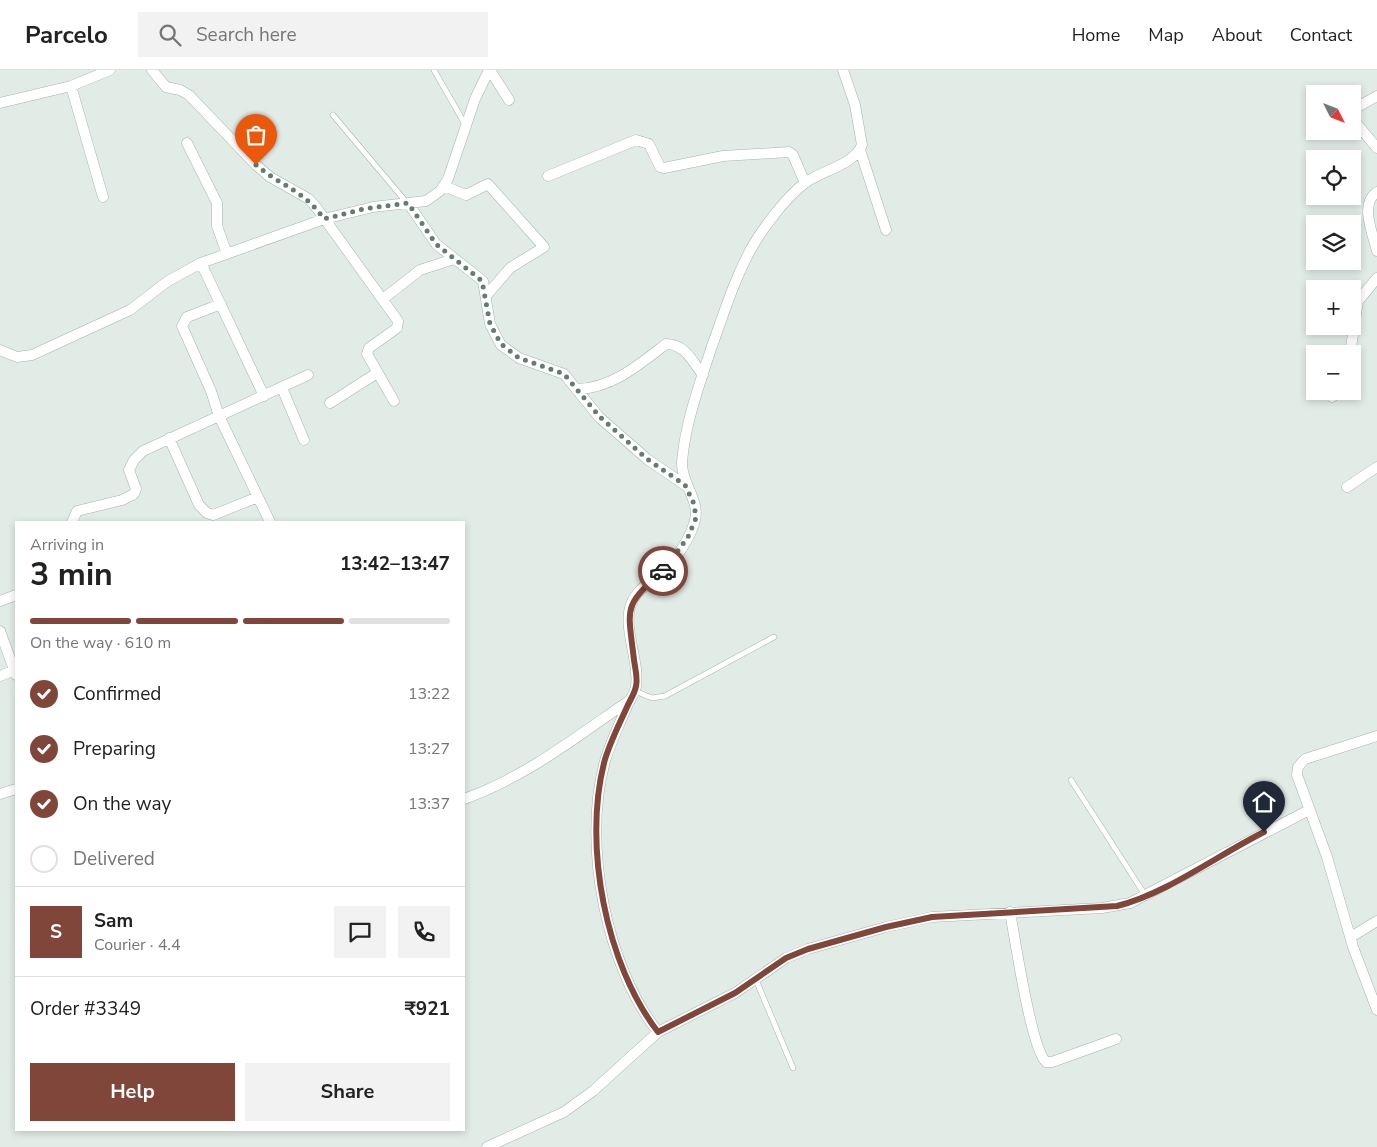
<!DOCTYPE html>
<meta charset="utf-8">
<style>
body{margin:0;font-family:"Nunito Sans",sans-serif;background:#f2f2f2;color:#222;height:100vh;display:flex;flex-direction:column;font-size:19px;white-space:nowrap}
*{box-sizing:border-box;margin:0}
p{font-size:16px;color:#767676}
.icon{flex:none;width:28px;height:28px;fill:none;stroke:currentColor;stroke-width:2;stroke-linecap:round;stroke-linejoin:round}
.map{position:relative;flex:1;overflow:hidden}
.side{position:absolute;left:15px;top:451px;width:450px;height:610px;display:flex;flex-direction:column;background:#fff;border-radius:0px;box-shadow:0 2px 8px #0003}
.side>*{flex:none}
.needle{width:32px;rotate:132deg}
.fabs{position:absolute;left:1306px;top:15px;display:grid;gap:10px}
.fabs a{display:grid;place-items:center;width:55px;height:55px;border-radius:0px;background:#fff;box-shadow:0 2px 8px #0003;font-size:25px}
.pin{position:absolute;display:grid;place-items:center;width:42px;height:42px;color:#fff;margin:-51px -21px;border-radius:50% 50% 50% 0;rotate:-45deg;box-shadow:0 0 5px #0007}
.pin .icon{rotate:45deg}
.courier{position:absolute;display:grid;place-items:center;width:50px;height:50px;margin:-25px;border:4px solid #81463a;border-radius:50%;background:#fff;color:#222;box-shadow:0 1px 6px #0007}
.summary em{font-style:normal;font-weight:700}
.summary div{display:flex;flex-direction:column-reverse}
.summary{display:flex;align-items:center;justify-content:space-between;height:85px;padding:0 15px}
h1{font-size:32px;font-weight:700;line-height:38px}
.bar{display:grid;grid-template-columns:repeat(4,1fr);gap:8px 5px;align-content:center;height:60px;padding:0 15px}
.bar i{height:6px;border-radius:4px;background:#e0e0e0}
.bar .current{background:#81463a}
.bar p{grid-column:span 4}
.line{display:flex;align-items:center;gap:12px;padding:0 15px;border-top:1px solid #e0e0e0}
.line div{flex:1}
.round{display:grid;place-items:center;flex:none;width:52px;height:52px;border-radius:0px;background:#f2f2f2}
ol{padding:0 15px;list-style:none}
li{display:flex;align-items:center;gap:15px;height:55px}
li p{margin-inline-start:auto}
li .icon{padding:5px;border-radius:50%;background:#81463a;color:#fff;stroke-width:4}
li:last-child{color:#767676}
li i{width:28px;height:28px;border:2px solid #e0e0e0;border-radius:50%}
.button{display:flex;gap:10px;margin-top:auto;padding:10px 15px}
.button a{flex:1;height:58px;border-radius:0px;background:#81463a;color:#fff;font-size:20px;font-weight:700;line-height:58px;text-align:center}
.button a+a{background:#f2f2f2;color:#222}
header{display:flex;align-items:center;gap:30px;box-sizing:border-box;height:70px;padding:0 25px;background:#fff;border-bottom:1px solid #e0e0e0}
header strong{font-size:24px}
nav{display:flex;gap:28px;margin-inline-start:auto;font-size:18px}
.search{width:350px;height:45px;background:#f2f2f2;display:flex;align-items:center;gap:12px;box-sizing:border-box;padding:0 18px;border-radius:0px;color:#767676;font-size:19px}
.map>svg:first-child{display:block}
</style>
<header>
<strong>Parcelo</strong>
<div class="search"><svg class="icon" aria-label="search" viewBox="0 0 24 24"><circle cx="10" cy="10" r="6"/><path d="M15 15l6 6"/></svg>Search here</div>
<nav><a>Home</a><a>Map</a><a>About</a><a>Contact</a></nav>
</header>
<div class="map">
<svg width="1377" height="1077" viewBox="0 0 1377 1077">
<rect width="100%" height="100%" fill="#e2ece7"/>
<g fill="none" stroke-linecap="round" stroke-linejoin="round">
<defs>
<path id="service" d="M 434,0 L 466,56
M 333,45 L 407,133
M 635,621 L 652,628 L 665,626 L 774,567
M 1071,710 L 1145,825
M 756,910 L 793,998"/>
<path id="minor" d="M 152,0 L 166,17 L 180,20 L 189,25 L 256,95 L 270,107 L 309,129 L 316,137 L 398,251 L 397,258 L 369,278 L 367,284 L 394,331
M 490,0 L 509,30
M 71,16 L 103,127
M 0,33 L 71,16 L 110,0
M 1352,40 L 1377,26
M 1352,48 L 1377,78
M 187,73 L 217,133 L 217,156 L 227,184
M 860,80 L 886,160
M 548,106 L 636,70 L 649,74 L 660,97 L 664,98 L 723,86 L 789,82 L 793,85 L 805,113
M 444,116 L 466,125 L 488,114 L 544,177 L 510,198 L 486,226
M 1377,122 C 1359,134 1373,164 1377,181
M 408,133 L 436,174 L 483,211 L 490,254 L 501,275 L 519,288 L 564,304 L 599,347 L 647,389 L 685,415
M 201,193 L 264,326
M 383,229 L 420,200 L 454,189
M 221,234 L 187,247 L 182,256 L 211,321 L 219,346 L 270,452
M 0,280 L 17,287 L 32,285 L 130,240 L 168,211 L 201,193 L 324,149 L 373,137 L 426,131 L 440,121 L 448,109 L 475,29 L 489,0
M 1350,284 L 1358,231 L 1377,208
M 282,318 L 304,370
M 577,319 C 611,319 640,294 666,274 C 685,274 692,291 703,305
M 1332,327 L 1340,321
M 330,333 L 377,303
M 169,368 L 199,435 L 207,443 L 213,445 L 258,427
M 1347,417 L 1377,397
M 72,452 L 77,441 L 122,430 L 134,424 L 136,419 L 129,400 L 134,390 L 143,381 L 308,305
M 0,531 L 16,525
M 0,561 L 16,605
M 0,606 L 15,600
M 1377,666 L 1305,689 L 1298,697 L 1297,705 L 1327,787 L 1353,877 L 1377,940
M 0,724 L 16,719
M 464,729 C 526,707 576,667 630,630
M 1010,842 C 1015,868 1031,979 1046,992 L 1052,992 L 1116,969
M 1351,867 L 1377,851
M 658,962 C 606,896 583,776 604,695 C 609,674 620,654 628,634 C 631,628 635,623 636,616 C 640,591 621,555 632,532 C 637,519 654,510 664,500 C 677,488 691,467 695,450 C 700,430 681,413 682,392 C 685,353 700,313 712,276 C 724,243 734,210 751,179 C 762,159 787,126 805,113 C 822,100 853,96 862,75 L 855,35 L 843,0
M 487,1077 L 564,1042 L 593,1021 L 658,962 L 735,923 L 786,888 L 808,879 L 886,857 L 932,847 L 1102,838 L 1130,833 L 1309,740"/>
</defs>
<use href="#service" stroke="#a4b4ae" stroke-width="6"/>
<use href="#minor" stroke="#a4b4ae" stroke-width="11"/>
<use href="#service" stroke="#fff" stroke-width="5"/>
<use href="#minor" stroke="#fff" stroke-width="10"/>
</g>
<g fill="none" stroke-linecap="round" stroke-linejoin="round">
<path stroke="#657b73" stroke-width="5" stroke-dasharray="0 9" d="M 256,95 C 281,116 305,121 324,149 L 363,139 L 408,133 L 436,174 L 482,211 L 490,254 L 501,274 L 519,288 L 564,304 L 600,347 L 647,389 L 685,415 L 694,434 L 696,448 L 688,467 L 663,501"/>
<path stroke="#81463a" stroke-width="6" d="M 663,501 C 622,537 628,537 634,590 C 635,598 638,608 636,616 C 635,623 630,630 627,637 C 619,655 609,674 604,693 C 583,776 606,895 658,962 L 735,923 L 786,888 L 808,879 L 886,857 L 932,847 L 1117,836 C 1166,824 1218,785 1264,762"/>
</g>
</svg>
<div class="fabs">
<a><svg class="needle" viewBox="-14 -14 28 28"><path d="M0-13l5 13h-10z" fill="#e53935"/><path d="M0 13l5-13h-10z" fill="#767676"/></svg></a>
<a><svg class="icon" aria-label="locate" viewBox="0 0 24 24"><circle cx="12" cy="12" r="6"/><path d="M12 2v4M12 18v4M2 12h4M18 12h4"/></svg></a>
<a><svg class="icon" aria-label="layers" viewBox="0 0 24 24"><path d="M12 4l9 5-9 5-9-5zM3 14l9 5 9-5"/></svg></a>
<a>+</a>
<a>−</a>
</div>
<div class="pin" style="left:256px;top:95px;background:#ea580c"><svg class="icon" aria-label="bag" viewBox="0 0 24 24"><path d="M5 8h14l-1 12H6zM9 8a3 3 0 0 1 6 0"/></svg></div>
<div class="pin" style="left:1264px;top:762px;background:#1f2937"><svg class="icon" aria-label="home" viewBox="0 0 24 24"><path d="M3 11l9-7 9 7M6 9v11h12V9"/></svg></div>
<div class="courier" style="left:663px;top:501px"><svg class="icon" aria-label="car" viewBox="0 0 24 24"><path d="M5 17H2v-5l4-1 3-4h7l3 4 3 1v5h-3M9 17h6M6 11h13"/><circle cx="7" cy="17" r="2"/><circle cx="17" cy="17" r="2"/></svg></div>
<section class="side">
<div class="summary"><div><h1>3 min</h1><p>Arriving in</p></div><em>13:42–13:47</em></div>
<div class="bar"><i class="current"></i><i class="current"></i><i class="current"></i><i></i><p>On the way · 610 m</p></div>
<ol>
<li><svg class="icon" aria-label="check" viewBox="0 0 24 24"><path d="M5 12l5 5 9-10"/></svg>Confirmed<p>13:22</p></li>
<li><svg class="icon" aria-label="check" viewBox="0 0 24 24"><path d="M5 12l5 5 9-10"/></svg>Preparing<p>13:27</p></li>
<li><svg class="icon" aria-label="check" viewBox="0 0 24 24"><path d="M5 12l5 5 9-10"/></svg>On the way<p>13:37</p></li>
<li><i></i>Delivered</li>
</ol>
<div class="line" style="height:90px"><b class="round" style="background:#81463a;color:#fff">S</b><div><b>Sam</b><p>Courier · 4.4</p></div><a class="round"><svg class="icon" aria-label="chat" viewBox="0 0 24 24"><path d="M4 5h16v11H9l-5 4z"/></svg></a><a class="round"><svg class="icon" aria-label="phone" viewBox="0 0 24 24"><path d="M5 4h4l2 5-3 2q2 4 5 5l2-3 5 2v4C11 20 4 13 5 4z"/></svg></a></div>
<div class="line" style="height:65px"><div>Order #3349</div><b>₹921</b></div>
<div class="button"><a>Help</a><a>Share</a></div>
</section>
</div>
